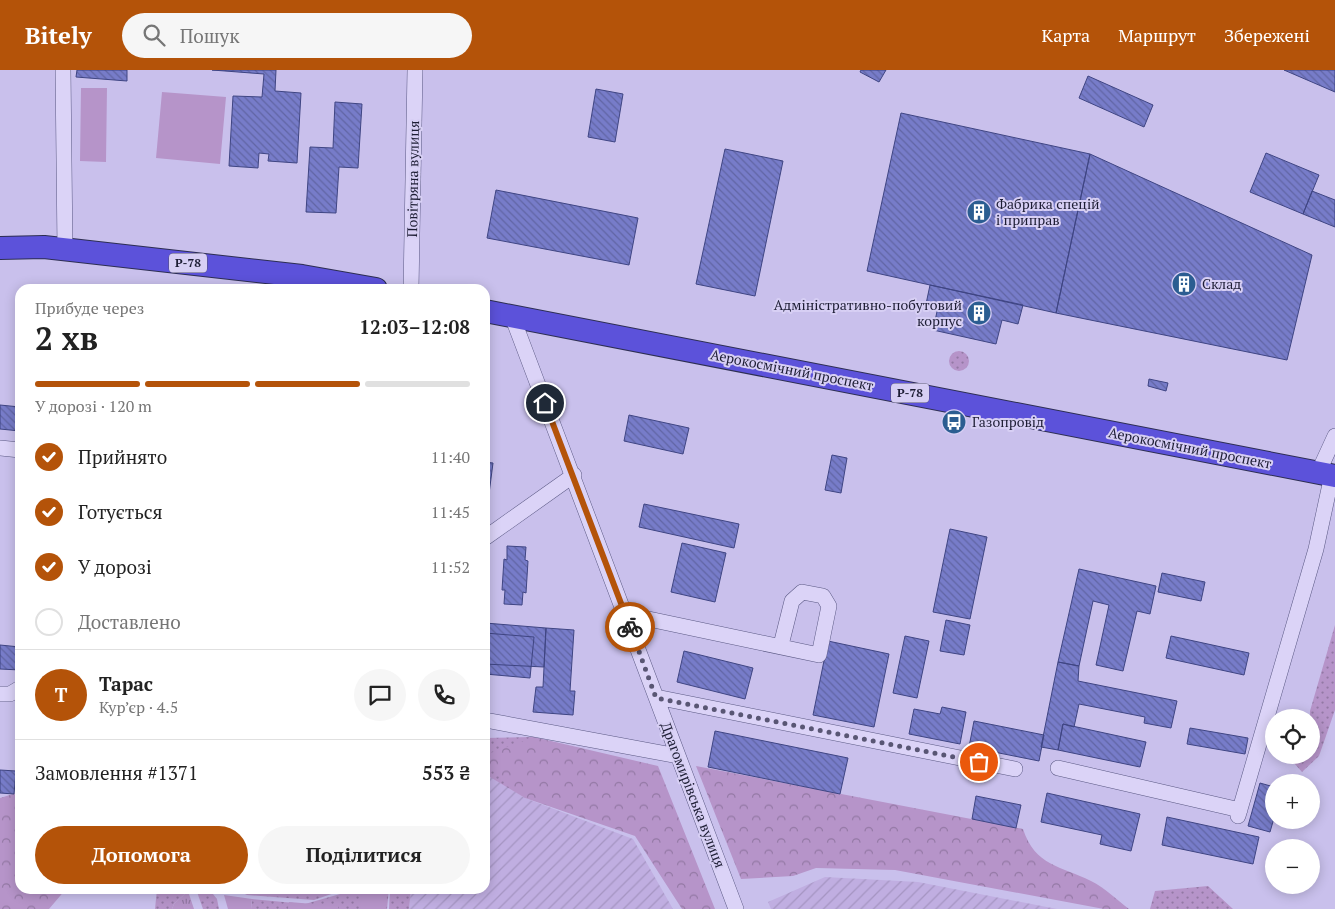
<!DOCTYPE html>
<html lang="uk">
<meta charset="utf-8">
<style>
body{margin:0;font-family:"PT Serif",serif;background:#f6f6f6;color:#222;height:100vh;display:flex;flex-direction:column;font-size:19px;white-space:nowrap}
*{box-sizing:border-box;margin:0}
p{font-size:16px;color:#767676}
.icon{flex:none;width:28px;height:28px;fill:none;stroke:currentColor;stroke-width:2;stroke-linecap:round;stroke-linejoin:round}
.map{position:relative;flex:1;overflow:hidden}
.side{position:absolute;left:15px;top:214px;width:475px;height:610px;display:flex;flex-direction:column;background:#fff;border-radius:15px;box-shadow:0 2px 12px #0003}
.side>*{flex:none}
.fabs{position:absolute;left:1265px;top:639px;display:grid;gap:10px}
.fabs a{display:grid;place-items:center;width:55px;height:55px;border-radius:50%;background:#fff;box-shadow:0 2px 12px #0003;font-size:25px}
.pin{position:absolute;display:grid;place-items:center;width:42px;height:42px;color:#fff;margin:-21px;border:2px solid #fff;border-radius:50%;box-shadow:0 1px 5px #0007}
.courier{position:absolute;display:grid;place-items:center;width:50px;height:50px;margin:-25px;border:4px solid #b45309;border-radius:50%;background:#fff;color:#222;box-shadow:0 1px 6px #0007}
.head em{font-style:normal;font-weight:600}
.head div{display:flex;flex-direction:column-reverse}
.head{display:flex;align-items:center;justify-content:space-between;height:85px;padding:0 20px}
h1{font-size:32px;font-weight:600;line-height:38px}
.bar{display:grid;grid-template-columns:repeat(4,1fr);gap:8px 5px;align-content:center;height:60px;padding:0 20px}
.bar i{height:6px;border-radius:4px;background:#e0e0e0}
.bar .active{background:#b45309}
.bar p{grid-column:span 4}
.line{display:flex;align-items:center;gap:12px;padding:0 20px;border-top:1px solid #e0e0e0}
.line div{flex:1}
.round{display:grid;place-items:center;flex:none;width:52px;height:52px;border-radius:26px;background:#f6f6f6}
ol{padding:0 20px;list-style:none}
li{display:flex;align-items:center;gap:15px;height:55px}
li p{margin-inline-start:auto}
li .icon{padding:5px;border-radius:50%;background:#b45309;color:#fff;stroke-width:4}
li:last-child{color:#767676}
li i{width:28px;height:28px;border:2px solid #e0e0e0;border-radius:50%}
.cta{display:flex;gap:10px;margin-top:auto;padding:10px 20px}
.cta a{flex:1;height:58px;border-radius:30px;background:#b45309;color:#fff;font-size:20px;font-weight:600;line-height:58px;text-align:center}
.cta a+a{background:#f6f6f6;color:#222}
header{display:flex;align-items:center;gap:30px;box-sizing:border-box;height:70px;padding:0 25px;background:#b45309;color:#fff}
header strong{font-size:24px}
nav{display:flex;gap:28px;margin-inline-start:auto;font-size:18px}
.search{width:350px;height:45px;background:#f6f6f6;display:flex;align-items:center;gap:12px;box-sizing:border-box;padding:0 18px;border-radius:28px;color:#767676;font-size:19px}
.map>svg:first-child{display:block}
</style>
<header>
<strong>Bitely</strong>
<div class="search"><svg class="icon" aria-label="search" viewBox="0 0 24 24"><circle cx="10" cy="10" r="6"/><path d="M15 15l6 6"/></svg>Пошук</div>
<nav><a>Карта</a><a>Маршрут</a><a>Збережені</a></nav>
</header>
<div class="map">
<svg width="1335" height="839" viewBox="0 0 1335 839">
<defs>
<pattern id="farmland-furrows" width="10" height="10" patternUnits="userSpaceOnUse" patternTransform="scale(1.25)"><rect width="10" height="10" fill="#c0aee1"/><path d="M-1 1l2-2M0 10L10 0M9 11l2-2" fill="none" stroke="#a595c2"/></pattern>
<pattern id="grass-dots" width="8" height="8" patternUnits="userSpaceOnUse" patternTransform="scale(1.25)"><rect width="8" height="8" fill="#b694c9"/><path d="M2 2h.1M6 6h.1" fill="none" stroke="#9378a4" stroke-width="1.8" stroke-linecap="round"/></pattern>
<pattern id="forest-crowns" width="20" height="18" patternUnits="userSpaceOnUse" patternTransform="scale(1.25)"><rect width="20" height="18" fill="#b694c9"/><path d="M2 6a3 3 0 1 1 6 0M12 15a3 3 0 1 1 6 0" fill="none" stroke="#9378a4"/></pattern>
<pattern id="park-tufts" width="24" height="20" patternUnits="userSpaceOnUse" patternTransform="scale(1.25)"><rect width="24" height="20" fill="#b694c9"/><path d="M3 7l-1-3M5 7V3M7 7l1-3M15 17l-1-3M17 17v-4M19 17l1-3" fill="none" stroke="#9378a4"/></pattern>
<pattern id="building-back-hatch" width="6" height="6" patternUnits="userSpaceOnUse" patternTransform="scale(1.25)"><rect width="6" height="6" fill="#777cc9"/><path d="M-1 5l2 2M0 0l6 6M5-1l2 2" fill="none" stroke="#6165a4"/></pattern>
</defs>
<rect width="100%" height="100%" fill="#c9c0ec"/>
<path fill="url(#farmland-furrows)" d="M 485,702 L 525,728 L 633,769 L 673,839 L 409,839 L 411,819 L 485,819 Z
M 825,807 L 918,812 L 1057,839 L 771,839 L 768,832 Z"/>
<path fill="url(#grass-dots)" d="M949 291a10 10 0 1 1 20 0a10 10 0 1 1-20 0Z
M 1335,555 L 1335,640 L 1319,686 L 1302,702 L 1294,693 L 1297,685 L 1311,685 L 1310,641 Z
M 534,667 L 525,728 L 485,704 L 485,668 Z
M 1208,816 L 1233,839 L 1150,839 L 1155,821 Z
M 157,819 L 187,819 L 188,821 L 174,834 L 172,839 L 155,839 Z
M 196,819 L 209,819 L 217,829 L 219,839 L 203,839 Z
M 234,819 L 346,819 L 314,830 L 247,825 Z
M 350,819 L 389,819 L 387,839 L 251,839 L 252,829 L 305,834 L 347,822 Z
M 390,819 L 411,819 L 409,839 L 389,839 Z"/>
<path fill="url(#forest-crowns)" d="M 534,667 L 658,696 L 715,839 L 682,839 L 635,766 L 525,728 L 485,691 L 485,685 Z
M 696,696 L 1023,759 C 1035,796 1061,796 1091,811 C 1105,818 1117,830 1129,839 L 1104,839 L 895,800 L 816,798 L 793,806 L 741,809 Z
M 20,722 L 20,819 L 66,819 L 49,839 L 0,839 L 0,728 Z"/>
<path fill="url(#park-tufts)" d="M 188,821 L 194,839 L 172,839 L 174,834 Z"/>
<path fill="#b694c9" d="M 81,18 L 107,18 L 106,92 L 80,91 Z
M 162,22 L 226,27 L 220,94 L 156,88 Z
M 362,824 L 387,826 L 385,839 L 360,839 Z
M 224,825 L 252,829 L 251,839 L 228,839 Z
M 289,832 L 338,836 L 338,839 L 288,839 Z"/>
<path fill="url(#building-back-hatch)" stroke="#3f4583" d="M 77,0 L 127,0 L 127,11 L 76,7 Z
M 212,0 L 276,0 L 275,21 L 301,23 L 297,93 L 268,91 L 269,84 L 259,83 L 258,98 L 229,96 L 233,26 L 262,27 L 264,4 Z
M 861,0 L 886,0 L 879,12 L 860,2 Z
M 1284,0 L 1335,0 L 1335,22 Z
M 1088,6 L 1153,35 L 1144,57 L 1079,28 Z
M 596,19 L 623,24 L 615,72 L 588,67 Z
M 335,32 L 362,34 L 358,98 L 339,97 L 336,143 L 306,142 L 310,77 L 333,78 Z
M 901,43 L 1090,84 L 1056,243 L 867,201 Z
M 725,79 L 783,91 L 755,226 L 696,214 Z
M 1266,83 L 1319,105 L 1303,144 L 1250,122 Z
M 1090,84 L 1312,185 L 1287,290 L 1056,243 Z
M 496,120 L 638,148 L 629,195 L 487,168 Z
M 1312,121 L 1335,130 L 1335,157 L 1303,144 Z
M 930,215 L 1023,235 L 1018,254 L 1002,250 L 996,274 L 933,260 L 938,237 L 926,234 Z
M 1149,309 L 1168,313 L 1166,321 L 1148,316 Z
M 0,335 L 20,337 L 20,361 L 0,359 Z
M 629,345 L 689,358 L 683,384 L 624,371 Z
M 485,375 L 487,376 L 485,392 L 493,393 L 486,447 L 485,447 Z
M 832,385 L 847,388 L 841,423 L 825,420 Z
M 644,434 L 739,454 L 734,478 L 639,457 Z
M 950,459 L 987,467 L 970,549 L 933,542 Z
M 682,473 L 726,483 L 715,532 L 671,522 Z
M 507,476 L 526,477 L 525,490 L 528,491 L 526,523 L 523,522 L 522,535 L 504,534 L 505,520 L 502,520 L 504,489 L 507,490 Z
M 1079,499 L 1156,516 L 1150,544 L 1137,541 L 1123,601 L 1096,595 L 1109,535 L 1093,531 L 1079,596 L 1058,592 Z
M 1162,503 L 1205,512 L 1201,531 L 1158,522 Z
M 946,550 L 970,555 L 964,585 L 940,581 Z
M 485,553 L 546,558 L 544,597 L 485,594 Z
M 546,558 L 574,560 L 570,621 L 575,621 L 573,645 L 533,642 L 536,617 L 543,617 Z
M 485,563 L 534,567 L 530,608 L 485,604 Z
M 905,566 L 929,571 L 917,628 L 893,623 Z
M 1171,566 L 1249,583 L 1244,605 L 1166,588 Z
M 828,571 L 889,584 L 874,657 L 813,645 Z
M 0,575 L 20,577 L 20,600 L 0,599 Z
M 684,581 L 753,598 L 745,629 L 677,612 Z
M 1058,592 L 1079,596 L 1078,611 L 1177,631 L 1171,658 L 1144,653 L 1145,647 L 1079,634 L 1074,657 L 1063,654 L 1058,680 L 1041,677 Z
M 942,637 L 966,642 L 960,674 L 909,664 L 914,639 L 940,644 Z
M 974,651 L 1044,665 L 1039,691 L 969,677 Z
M 1063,654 L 1146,672 L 1140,697 L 1058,680 Z
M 1190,658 L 1248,668 L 1245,684 L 1187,674 Z
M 715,661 L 848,688 L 840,724 L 708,697 Z
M 20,683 L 20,707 L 18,707 Z
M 0,700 L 16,701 L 14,724 L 0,723 Z
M 1260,713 L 1274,717 L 1274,748 L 1270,762 L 1248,756 Z
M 1047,723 L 1140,744 L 1131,781 L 1100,774 L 1102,765 L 1041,752 Z
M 976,726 L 1021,735 L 1016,758 L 972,749 Z
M 1167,747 L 1259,767 L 1253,794 L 1162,775 Z"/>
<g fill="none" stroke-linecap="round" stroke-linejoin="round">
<defs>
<path id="minor" d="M 63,0 L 65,180
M 411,219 L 415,0
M 512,246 L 736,839
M 0,378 L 20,380
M 1318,403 L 1335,366
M 485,468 L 574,405
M 625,544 L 819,585 L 829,536 L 823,526 L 802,522 L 792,531 L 781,575
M 0,624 L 10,624 L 20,618
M 656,627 L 1015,699
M 485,650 L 678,686
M 1058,698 L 1240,740
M 1238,746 L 1316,479 L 1332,405"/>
<path id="highway" d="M 0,178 L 44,177 L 71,180 L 302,206 L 376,219
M 485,241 L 1335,406"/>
</defs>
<use href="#minor" stroke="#5b5984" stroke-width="16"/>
<use href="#highway" stroke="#2d2e52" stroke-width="24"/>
<use href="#minor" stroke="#dbd3f7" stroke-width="15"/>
<use href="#highway" stroke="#5c52da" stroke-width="22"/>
</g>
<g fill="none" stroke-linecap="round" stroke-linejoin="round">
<path stroke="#595674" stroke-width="5" stroke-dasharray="0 9" d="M 630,557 L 656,628 L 979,692"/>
<path stroke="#b45309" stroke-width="6" d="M 545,333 L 630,557"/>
</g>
<defs>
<symbol id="building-disc" viewBox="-11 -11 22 22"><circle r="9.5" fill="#2b5d91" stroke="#d7cff4"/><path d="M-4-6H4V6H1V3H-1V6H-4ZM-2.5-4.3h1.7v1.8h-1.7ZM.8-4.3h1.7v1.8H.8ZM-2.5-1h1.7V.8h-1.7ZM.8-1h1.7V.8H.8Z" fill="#fff"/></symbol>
<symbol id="bus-disc" viewBox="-11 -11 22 22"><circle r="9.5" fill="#2b5d91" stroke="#d7cff4"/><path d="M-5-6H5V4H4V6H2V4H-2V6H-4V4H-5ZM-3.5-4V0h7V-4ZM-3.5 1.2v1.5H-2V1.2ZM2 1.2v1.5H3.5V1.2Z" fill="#fff"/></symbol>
</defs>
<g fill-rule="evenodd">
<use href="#building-disc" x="965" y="128" width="28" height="28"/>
<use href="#building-disc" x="1170" y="200" width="28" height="28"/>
<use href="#building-disc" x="965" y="229" width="28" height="28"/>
<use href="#bus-disc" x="940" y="338" width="28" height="28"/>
</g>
<g text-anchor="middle" stroke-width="4" stroke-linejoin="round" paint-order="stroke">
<g fill="#d7cff4" stroke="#55526e" stroke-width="1">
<rect x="169" y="183.5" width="38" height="19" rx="4"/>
<rect x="891" y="313.5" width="38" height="19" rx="4"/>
</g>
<g font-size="12" font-weight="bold" fill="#1d1d34">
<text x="188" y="197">Р-78</text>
<text x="910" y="327">Р-78</text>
</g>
<g font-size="14" fill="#1d1d34" stroke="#d7cff4">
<text transform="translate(413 109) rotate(-89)" y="5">Повітряна вулиця</text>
<text transform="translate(792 300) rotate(11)" y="5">Аерокосмічний проспект</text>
<text transform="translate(1190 378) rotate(11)" y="5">Аерокосмічний проспект</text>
<text transform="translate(693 725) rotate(69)" y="5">Драгомирівська вулиця</text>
</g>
<g font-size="14" fill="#1d1d34" stroke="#d7cff4" text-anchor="start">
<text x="996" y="139">Фабрика спецій<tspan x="996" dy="16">і приправ</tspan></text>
<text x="1202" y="219">Склад</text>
<text x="962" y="240" text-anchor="end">Адміністративно-побутовий<tspan x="962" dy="16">корпус</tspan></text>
<text x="972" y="357">Газопровiд</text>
</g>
</g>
</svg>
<div class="fabs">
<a><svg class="icon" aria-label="locate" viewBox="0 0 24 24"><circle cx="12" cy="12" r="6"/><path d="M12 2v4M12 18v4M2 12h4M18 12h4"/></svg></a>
<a>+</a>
<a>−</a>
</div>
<div class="pin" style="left:979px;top:692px;background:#ea580c"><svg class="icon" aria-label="bag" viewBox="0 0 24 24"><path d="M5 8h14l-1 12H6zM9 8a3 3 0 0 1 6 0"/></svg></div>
<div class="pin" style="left:545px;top:333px;background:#1f2937"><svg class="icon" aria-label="home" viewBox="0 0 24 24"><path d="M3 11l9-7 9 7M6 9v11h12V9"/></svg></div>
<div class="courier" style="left:630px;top:557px"><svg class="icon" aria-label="bike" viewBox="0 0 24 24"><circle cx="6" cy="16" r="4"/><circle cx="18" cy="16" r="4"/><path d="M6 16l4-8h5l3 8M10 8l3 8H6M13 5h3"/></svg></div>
<section class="side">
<div class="head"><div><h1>2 хв</h1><p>Прибуде через</p></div><em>12:03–12:08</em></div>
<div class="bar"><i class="active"></i><i class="active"></i><i class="active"></i><i></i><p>У дорозі · 120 m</p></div>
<ol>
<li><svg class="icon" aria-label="check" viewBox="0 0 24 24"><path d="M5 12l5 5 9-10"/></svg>Прийнято<p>11:40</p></li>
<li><svg class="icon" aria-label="check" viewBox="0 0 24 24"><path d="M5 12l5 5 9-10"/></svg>Готується<p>11:45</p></li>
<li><svg class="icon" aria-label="check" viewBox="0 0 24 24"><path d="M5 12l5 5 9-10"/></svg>У дорозі<p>11:52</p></li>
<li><i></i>Доставлено</li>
</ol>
<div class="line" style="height:90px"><b class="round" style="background:#b45309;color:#fff">Т</b><div><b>Тарас</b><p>Кур’єр · 4.5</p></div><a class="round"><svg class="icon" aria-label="chat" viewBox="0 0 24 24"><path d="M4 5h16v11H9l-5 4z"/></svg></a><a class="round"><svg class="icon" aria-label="phone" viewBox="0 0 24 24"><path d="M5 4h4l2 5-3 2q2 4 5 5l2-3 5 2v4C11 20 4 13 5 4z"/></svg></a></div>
<div class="line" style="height:65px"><div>Замовлення #1371</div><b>553 ₴</b></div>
<div class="cta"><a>Допомога</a><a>Поділитися</a></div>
</section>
</div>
